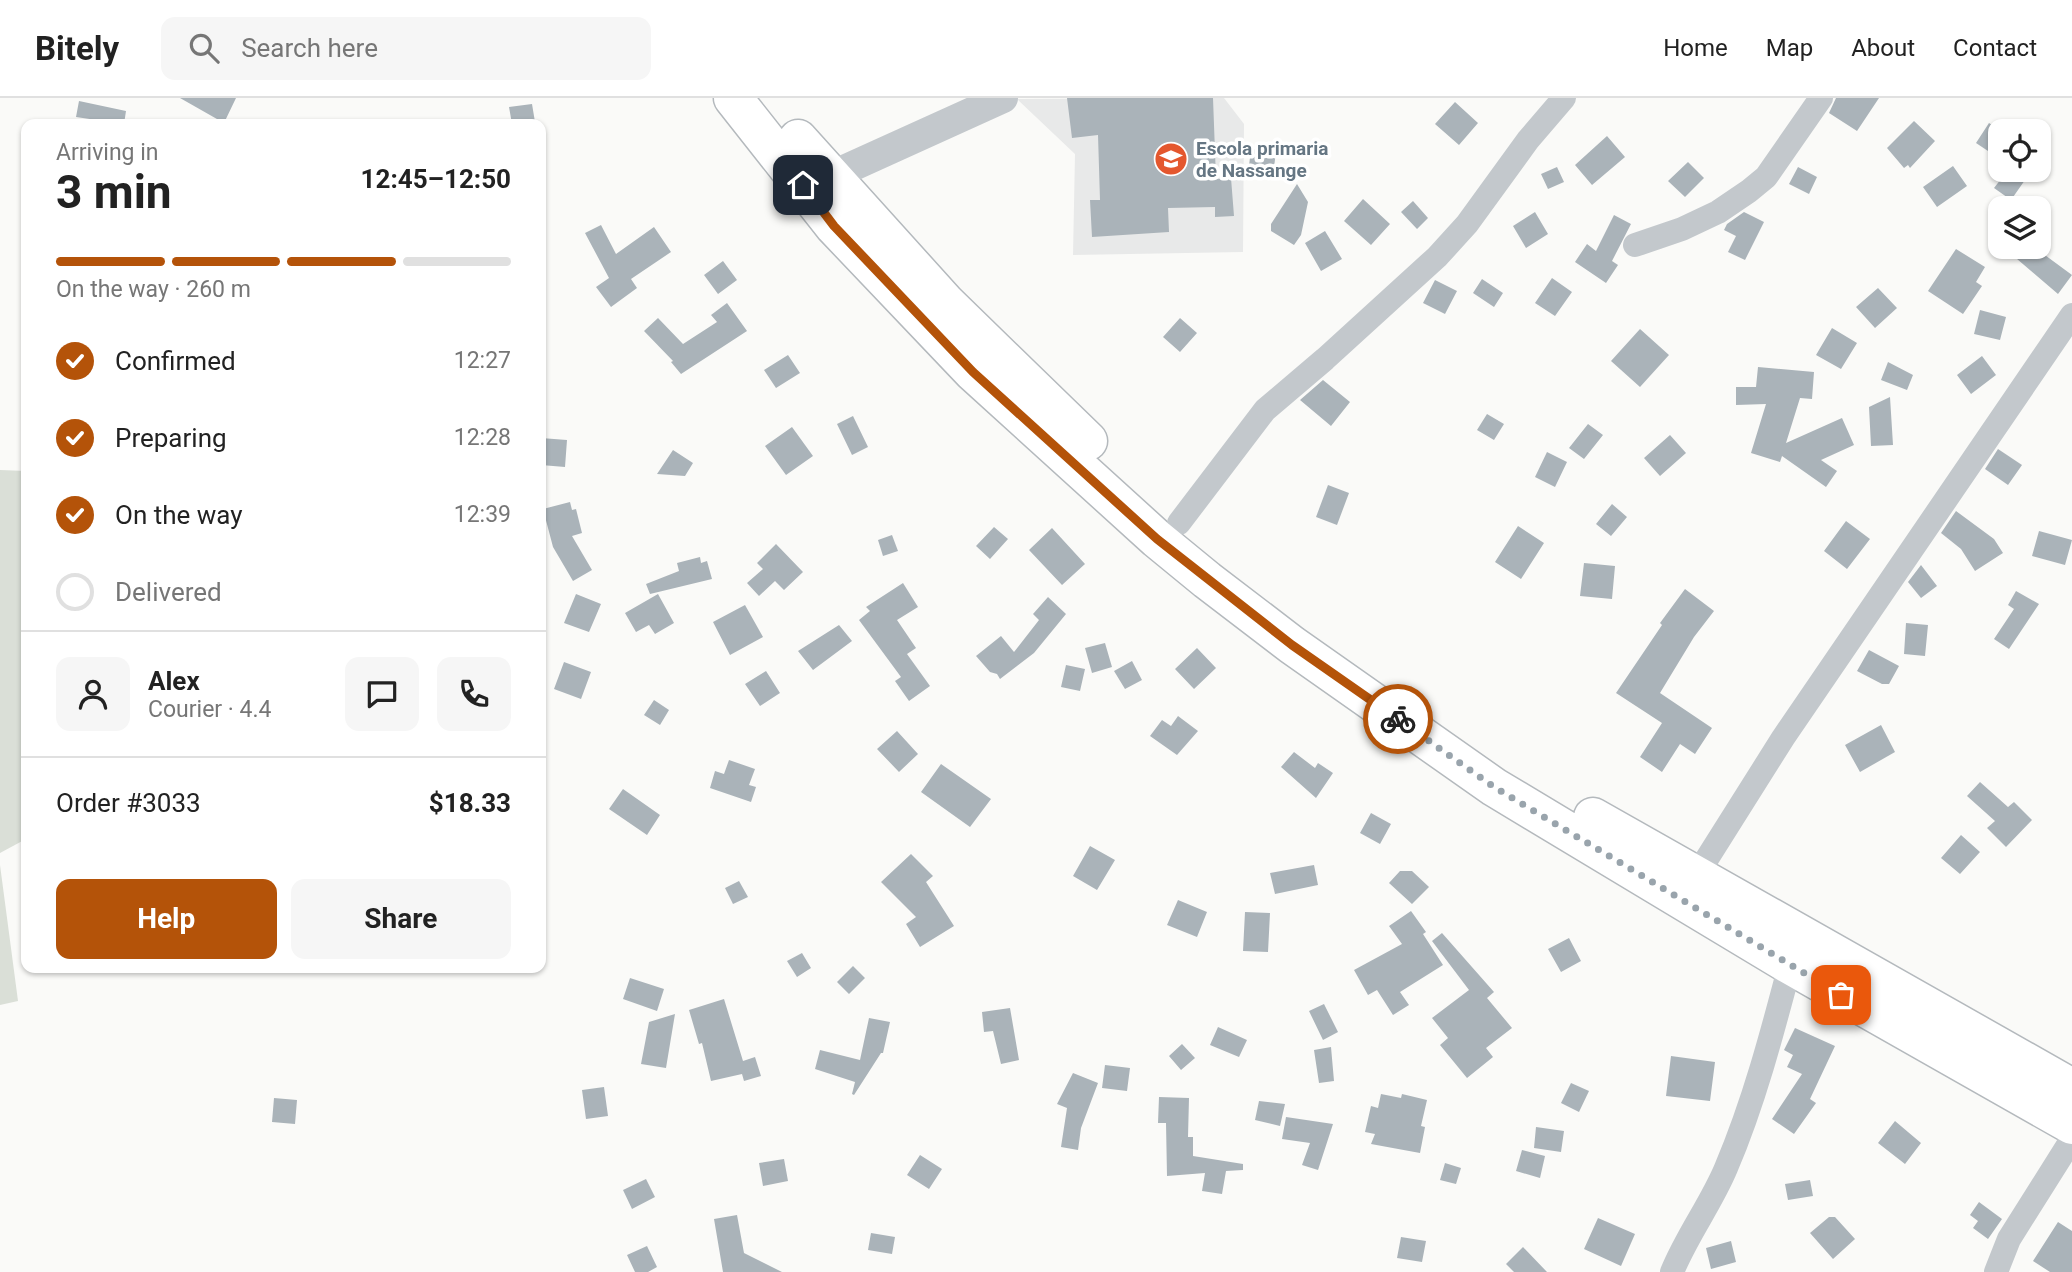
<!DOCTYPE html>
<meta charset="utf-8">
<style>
body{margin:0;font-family:Roboto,sans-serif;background:#f6f6f6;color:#222;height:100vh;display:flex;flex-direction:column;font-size:26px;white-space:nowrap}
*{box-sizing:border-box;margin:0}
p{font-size:23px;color:#767676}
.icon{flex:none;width:38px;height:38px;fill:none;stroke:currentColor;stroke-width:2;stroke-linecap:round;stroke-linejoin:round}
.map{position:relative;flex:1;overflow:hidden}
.drawer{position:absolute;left:21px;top:21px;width:525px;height:854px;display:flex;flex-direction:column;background:#fff;border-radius:14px;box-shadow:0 2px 5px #0004}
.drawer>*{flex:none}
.controls{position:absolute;left:1988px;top:21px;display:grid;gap:14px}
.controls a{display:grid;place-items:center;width:63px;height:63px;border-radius:14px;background:#fff;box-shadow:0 2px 5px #0004;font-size:35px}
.pin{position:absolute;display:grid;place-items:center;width:60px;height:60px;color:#fff;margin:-30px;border-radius:14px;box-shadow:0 4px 10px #0006}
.courier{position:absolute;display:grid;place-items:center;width:70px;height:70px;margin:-35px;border:5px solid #b45309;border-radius:50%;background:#fff;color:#222;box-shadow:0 2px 9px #0007}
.head em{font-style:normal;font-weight:700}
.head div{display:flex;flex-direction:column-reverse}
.head{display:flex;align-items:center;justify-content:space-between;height:119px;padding:0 35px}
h1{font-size:46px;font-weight:700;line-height:52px}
.bar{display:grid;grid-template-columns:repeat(4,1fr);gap:10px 7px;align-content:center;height:84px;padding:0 35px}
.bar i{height:9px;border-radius:5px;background:#e0e0e0}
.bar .current{background:#b45309}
.bar p{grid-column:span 4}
.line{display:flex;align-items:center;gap:18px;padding:0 35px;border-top:2px solid #e0e0e0}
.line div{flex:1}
.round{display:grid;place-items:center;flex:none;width:74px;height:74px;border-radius:14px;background:#f6f6f6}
ol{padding:0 35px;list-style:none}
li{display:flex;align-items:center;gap:21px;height:77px}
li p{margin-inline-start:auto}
li .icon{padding:7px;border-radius:50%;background:#b45309;color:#fff;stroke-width:4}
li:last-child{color:#767676}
li i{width:38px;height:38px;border:4px solid #e0e0e0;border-radius:50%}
.action{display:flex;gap:14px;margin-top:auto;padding:14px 35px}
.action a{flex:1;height:80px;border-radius:14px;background:#b45309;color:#fff;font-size:28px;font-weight:700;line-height:80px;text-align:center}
.action a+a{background:#f6f6f6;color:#222}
header{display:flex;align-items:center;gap:42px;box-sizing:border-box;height:98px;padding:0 35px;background:#fff;border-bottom:2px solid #e0e0e0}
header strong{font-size:33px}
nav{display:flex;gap:38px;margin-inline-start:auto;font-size:24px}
.search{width:490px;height:63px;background:#f6f6f6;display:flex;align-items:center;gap:18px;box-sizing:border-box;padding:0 24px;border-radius:14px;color:#767676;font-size:26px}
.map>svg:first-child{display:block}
</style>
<header>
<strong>Bitely</strong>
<div class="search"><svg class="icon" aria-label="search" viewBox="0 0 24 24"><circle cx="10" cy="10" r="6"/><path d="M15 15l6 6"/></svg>Search here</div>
<nav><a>Home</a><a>Map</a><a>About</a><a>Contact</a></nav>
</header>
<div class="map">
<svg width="2072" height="1174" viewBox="0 0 2072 1174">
<rect width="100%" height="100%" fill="#fafaf8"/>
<path fill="#e8e9e9" d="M 1224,0 L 1244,26 L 1243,154 L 1073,157 L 1075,56 L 1017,1 Z"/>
<path fill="#dadfd7" d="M 0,372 L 26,373 L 26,741 L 0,755 Z
M 0,767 L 18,903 L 0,907 Z"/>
<path fill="#aab3b9" d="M 180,0 L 236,0 L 224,25 Z
M 1067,0 L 1213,0 L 1216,81 L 1231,80 L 1234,118 L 1215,119 L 1215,109 L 1168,110 L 1169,134 L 1092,139 L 1090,102 L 1100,102 L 1098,37 L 1072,40 Z
M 1836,0 L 1879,0 L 1857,33 L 1829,15 Z
M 79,3 L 126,13 L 124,26 L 76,19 Z
M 1455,4 L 1478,25 L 1459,47 L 1435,26 Z
M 532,6 L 535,24 L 512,26 L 509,9 Z
M 1914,23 L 1935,43 L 1910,70 L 1908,67 L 1904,70 L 1887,50 Z
M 1989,25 L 2000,32 L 2000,61 L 1976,45 Z
M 1607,38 L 1625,59 L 1592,87 L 1575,67 Z
M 1251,51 L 1276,53 L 1273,78 L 1248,76 Z
M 1688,64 L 1704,80 L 1685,99 L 1668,83 Z
M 1953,68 L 1967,88 L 1937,109 L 1923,89 Z
M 1557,69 L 1564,84 L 1548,91 L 1541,76 Z
M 1798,69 L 1817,79 L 1809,96 L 1789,86 Z
M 2008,72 L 2032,72 L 2011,102 L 1994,90 Z
M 1297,86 L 1308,104 L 1301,137 L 1294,147 L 1271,133 L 1271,126 Z
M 1363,101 L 1390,126 L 1371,147 L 1344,123 Z
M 1413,103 L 1428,120 L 1417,131 L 1401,114 Z
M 1535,114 L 1548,136 L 1526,150 L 1513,128 Z
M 1744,114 L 1764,124 L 1745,162 L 1728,154 L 1736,138 L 1724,132 L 1727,126 Z
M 1614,117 L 1631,126 L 1612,163 L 1618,167 L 1606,185 L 1575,164 L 1587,146 L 1596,153 Z
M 601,127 L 616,156 L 654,129 L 671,154 L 631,181 L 637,190 L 611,209 L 596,189 L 609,180 L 585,135 Z
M 1325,133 L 1342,161 L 1321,173 L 1305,145 Z
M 2003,149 L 2034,149 L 2072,177 L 2058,196 Z
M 1956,151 L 1985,169 L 1976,184 L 1982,188 L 1963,216 L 1928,193 Z
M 723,163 L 737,182 L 718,196 L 704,177 Z
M 1552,180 L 1572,194 L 1555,218 L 1535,205 Z
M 1482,181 L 1503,195 L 1494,209 L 1473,195 Z
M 1435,182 L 1457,193 L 1445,216 L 1423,205 Z
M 1878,190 L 1897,210 L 1875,230 L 1856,209 Z
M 727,205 L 747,233 L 681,276 L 671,264 L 673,263 L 644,233 L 658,220 L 683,246 L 717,224 L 711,217 Z
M 1980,212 L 2006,219 L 2000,242 L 1974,236 Z
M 1180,220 L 1197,235 L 1180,254 L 1163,239 Z
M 1832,230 L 1857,245 L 1841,271 L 1816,257 Z
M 1640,231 L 1669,257 L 1640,289 L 1611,263 Z
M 788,257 L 800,275 L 776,290 L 764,272 Z
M 1982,258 L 1996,277 L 1971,296 L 1957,277 Z
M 1888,264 L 1913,277 L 1907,292 L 1881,282 Z
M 1758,269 L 1814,274 L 1812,301 L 1800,300 L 1786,345 L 1842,320 L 1854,347 L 1821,362 L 1837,373 L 1826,389 L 1782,358 L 1780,364 L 1751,355 L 1766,306 L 1736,307 L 1736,289 L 1756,289 Z
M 1323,282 L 1350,304 L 1331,328 L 1300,302 Z
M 1890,299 L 1893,347 L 1871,348 L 1869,309 Z
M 1487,316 L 1504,326 L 1494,342 L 1477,332 Z
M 853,318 L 868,349 L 852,357 L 837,326 Z
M 1588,326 L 1603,337 L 1584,361 L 1569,350 Z
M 792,329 L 813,358 L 786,377 L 765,348 Z
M 1670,337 L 1686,355 L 1660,378 L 1644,360 Z
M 541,340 L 567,342 L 565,369 L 541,367 Z
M 1998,351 L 2022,367 L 2008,387 L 1985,371 Z
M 673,352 L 693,365 L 685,378 L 657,376 Z
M 1547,354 L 1567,364 L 1555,389 L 1535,379 Z
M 1328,387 L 1349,395 L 1337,427 L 1316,419 Z
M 570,404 L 572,412 L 576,411 L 582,435 L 572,438 L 592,472 L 573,483 L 553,449 L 543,411 Z
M 1612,406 L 1627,419 L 1611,438 L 1596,426 Z
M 1956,413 L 1994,441 L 2003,455 L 1975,473 L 1961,451 L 1941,435 Z
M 1846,423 L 1870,441 L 1847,471 L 1824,453 Z
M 1518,428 L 1544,445 L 1521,481 L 1495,464 Z
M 994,429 L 1008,441 L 990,461 L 976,448 Z
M 1052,430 L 1085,466 L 1062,487 L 1029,452 Z
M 2039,433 L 2072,442 L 2065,467 L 2032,458 Z
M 892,437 L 898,453 L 883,458 L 878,442 Z
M 776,446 L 803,474 L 784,492 L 775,483 L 759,498 L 747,485 L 763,471 L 757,465 Z
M 700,459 L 701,465 L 707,463 L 712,481 L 650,496 L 646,486 L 679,473 L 677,465 Z
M 1584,465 L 1615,468 L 1612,501 L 1580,498 Z
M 1921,467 L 1937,488 L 1921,500 L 1908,484 Z
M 903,485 L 918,509 L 897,522 L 916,550 L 907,556 L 930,588 L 909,603 L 895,583 L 901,579 L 859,522 L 870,513 L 866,509 Z
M 1685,491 L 1714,513 L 1694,539 L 1660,595 L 1712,630 L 1695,656 L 1680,646 L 1662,674 L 1640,659 L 1662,625 L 1616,595 L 1662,527 L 1660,525 Z
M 2016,493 L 2039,506 L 2009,551 L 1994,541 L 2014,511 L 2008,507 Z
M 576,496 L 601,506 L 589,534 L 564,525 Z
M 658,496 L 674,525 L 655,536 L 649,527 L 636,534 L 625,515 Z
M 1048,499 L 1066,516 L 1034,555 L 1000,581 L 997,576 L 990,574 L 976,558 L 1001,538 L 1014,554 L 1039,522 L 1033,516 Z
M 745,507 L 763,539 L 730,557 L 713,524 Z
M 1906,525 L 1928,527 L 1925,558 L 1904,556 Z
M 839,527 L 852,543 L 813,572 L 798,553 Z
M 1105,545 L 1112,569 L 1092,575 L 1085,550 Z
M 1197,550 L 1216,570 L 1194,591 L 1175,571 Z
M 1869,552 L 1899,568 L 1889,586 L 1882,586 L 1857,573 Z
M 1132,563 L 1142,582 L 1125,591 L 1114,573 Z
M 564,564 L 591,574 L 581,601 L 554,591 Z
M 1066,567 L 1085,571 L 1080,593 L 1061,589 Z
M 766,573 L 780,595 L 760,608 L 745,586 Z
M 654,602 L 669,612 L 660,627 L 644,617 Z
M 1178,618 L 1198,633 L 1177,657 L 1150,638 L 1162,622 L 1171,628 Z
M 1881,627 L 1895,654 L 1860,674 L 1845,647 Z
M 897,633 L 918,656 L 899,674 L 877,651 Z
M 1294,654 L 1315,670 L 1318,665 L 1333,675 L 1316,700 L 1281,669 Z
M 729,662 L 755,671 L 749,687 L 756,689 L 751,704 L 710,690 L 715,673 L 724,676 Z
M 941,666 L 991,701 L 970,729 L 921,694 Z
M 1980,684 L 2008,709 L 2014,704 L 2032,722 L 2006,749 L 1987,730 L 1995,723 L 1967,698 Z
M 623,691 L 660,717 L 647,737 L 609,711 Z
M 1371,715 L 1391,726 L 1380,746 L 1360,735 Z
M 1961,737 L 1980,754 L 1960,776 L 1941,760 Z
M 1090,748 L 1115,762 L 1097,792 L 1073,778 Z
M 911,756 L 933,778 L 926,784 L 954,828 L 920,849 L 906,826 L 916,819 L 881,784 Z
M 1314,767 L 1318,787 L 1275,796 L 1270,775 Z
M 1400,773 L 1412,773 L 1429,789 L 1412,806 L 1389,785 Z
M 739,783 L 748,799 L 733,806 L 725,790 Z
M 1178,802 L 1207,814 L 1197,839 L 1167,827 Z
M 1411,813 L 1426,834 L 1423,836 L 1443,867 L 1400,894 L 1409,907 L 1393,917 L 1377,892 L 1368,897 L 1354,872 L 1402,846 L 1389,828 Z
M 1245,814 L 1270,815 L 1268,854 L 1243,853 Z
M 1442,835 L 1494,894 L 1487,900 L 1512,930 L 1486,950 L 1493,959 L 1467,980 L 1440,947 L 1448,940 L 1432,920 L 1469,892 L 1432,843 Z
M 1569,840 L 1581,863 L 1561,874 L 1548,851 Z
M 802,855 L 811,870 L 797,879 L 787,863 Z
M 853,868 L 865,880 L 849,896 L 837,884 Z
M 630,880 L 664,891 L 657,913 L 623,901 Z
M 724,901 L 743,963 L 755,959 L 761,978 L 744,983 L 742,976 L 711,983 L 702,945 L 699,946 L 689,912 Z
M 1324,906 L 1338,934 L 1323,942 L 1309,913 Z
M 1010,910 L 1019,962 L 1001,966 L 993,933 L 984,934 L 982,914 Z
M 675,916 L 666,970 L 641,966 L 649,924 Z
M 869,920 L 890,924 L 883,955 L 881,955 L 854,997 L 852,996 L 855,984 L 815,971 L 820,952 L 860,962 Z
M 1218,929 L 1247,942 L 1239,959 L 1210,947 Z
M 1795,930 L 1835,948 L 1810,1001 L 1816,1005 L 1794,1036 L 1772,1021 L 1802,976 L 1787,969 L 1793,957 L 1784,952 Z
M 1182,946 L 1195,960 L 1181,972 L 1169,958 Z
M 1331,949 L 1334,983 L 1319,985 L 1314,952 Z
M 1671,958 L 1715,964 L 1710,1003 L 1666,998 Z
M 1105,967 L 1130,970 L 1127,993 L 1102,990 Z
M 1073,975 L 1098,985 L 1081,1030 L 1078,1052 L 1061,1049 L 1067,1010 L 1057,1006 Z
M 1571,985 L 1589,993 L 1579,1014 L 1561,1005 Z
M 604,989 L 608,1018 L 586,1021 L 582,992 Z
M 1381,996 L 1401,1000 L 1402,996 L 1427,1002 L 1421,1028 L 1425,1029 L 1420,1055 L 1371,1046 L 1375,1036 L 1365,1034 L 1371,1008 L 1378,1010 Z
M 1159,999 L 1189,1000 L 1188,1039 L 1193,1039 L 1193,1058 L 1243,1066 L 1243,1072 L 1226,1073 L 1222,1096 L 1202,1093 L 1205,1075 L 1167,1078 L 1166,1025 L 1158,1025 Z
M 274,1000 L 297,1002 L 295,1026 L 272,1024 Z
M 1259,1003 L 1285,1006 L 1280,1028 L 1255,1022 Z
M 1286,1019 L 1333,1026 L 1318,1072 L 1302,1067 L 1310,1045 L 1282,1041 Z
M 1895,1023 L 1921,1045 L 1905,1066 L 1878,1045 Z
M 1536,1029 L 1564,1033 L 1561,1054 L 1534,1050 Z
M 1522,1052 L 1545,1058 L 1540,1080 L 1516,1073 Z
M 920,1057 L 942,1071 L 929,1091 L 907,1077 Z
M 784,1061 L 788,1083 L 763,1088 L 759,1065 Z
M 1445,1065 L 1461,1070 L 1456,1086 L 1440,1082 Z
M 646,1081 L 655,1099 L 632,1111 L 623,1092 Z
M 1810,1082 L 1813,1098 L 1788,1102 L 1785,1086 Z
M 1979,1104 L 2002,1121 L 1988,1141 L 1973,1130 L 1978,1123 L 1970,1117 Z
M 737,1117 L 744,1155 L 782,1174 L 723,1174 L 714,1121 Z
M 1829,1119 L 1835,1119 L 1855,1141 L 1833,1161 L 1810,1135 Z
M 1598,1120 L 1635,1136 L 1621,1168 L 1584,1151 Z
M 2058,1124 L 2072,1133 L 2072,1174 L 2050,1174 L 2033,1163 Z
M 871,1135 L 895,1139 L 892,1156 L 868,1152 Z
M 1401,1139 L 1426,1143 L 1422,1164 L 1397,1160 Z
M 1731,1143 L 1736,1164 L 1711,1171 L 1706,1150 Z
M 647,1148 L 657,1169 L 648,1174 L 635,1174 L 627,1157 Z
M 1523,1149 L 1547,1174 L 1514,1174 L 1506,1166 Z"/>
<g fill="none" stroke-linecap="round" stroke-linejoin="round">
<defs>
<path id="trunk" d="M 733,0 L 834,128 L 973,274 L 1157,441 L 1207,482 L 1292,547 L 1494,689 L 1790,867 L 2072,1027
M 798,41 L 946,205 L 1088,343
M 1593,719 L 2072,990"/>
</defs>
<use href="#trunk" stroke="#b4b9bd" stroke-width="41"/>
<path stroke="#c3c8cc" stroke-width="24" d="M 1635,147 L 1682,131 L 1718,114 L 1749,93 L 1766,79 L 1821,0
M 1179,425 L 1265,312 L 1325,261 L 1437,159 L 1467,126 L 1528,42 L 1564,0
M 1696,778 L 1783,640 L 2072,217
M 1672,1174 C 1687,1137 1711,1106 1726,1070 C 1755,1002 1774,928 1793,856
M 1996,1174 L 2009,1141 L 2072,1041"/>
<path stroke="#c3c8cc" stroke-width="30" d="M 831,78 L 1003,0"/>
<use href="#trunk" stroke="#fff" stroke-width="38"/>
</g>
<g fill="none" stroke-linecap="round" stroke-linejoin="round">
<path stroke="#99a4ac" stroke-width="7" stroke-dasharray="0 12.6" d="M 1398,621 L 1494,689 L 1841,897"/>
<path stroke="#b45309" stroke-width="9" d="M 803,87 L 834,128 L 973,274 L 1157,441 L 1292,547 L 1398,621"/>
</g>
<defs>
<symbol id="school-disc" viewBox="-11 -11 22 22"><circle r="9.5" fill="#e4572e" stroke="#fff"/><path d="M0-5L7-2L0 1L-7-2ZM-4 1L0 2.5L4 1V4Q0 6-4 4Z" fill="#fff"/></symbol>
</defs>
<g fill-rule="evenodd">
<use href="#school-disc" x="1152" y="42" width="38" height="38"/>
</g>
<g text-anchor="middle" stroke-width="7" stroke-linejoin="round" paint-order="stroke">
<g font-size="19" font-weight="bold" fill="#657683" stroke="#fff" text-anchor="start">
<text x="1196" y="57">Escola primaria<tspan x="1196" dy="22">de Nassange</tspan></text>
</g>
</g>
</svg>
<div class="controls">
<a><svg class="icon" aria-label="locate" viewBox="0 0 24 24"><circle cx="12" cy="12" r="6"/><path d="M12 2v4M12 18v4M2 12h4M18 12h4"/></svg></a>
<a><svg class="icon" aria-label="layers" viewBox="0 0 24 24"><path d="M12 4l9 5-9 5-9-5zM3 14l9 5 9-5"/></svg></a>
</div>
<div class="pin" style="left:1841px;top:897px;background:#ea580c"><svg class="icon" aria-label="bag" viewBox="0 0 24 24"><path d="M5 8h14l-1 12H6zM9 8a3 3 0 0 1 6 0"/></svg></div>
<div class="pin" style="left:803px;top:87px;background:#1f2937"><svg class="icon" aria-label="home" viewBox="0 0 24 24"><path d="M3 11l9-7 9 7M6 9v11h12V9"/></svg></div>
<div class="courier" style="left:1398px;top:621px"><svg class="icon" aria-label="bike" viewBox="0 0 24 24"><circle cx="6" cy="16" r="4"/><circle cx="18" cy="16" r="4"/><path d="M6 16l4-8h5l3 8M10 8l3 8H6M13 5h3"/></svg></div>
<section class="drawer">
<div class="head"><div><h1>3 min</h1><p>Arriving in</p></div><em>12:45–12:50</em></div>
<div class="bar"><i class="current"></i><i class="current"></i><i class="current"></i><i></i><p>On the way · 260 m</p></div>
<ol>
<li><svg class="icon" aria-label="check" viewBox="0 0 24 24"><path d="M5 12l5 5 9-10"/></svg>Confirmed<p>12:27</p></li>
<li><svg class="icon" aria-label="check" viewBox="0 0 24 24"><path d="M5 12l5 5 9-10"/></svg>Preparing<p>12:28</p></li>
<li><svg class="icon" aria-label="check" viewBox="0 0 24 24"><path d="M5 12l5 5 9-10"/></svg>On the way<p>12:39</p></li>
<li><i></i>Delivered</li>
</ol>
<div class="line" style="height:126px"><a class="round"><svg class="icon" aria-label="person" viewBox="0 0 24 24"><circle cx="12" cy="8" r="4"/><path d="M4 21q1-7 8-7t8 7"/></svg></a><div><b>Alex</b><p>Courier · 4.4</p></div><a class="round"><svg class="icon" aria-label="chat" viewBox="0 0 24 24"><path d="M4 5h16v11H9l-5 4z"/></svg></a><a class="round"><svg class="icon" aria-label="phone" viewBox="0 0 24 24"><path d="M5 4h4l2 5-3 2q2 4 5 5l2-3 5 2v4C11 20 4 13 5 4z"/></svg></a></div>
<div class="line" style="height:91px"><div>Order #3033</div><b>$18.33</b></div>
<div class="action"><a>Help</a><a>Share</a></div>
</section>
</div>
